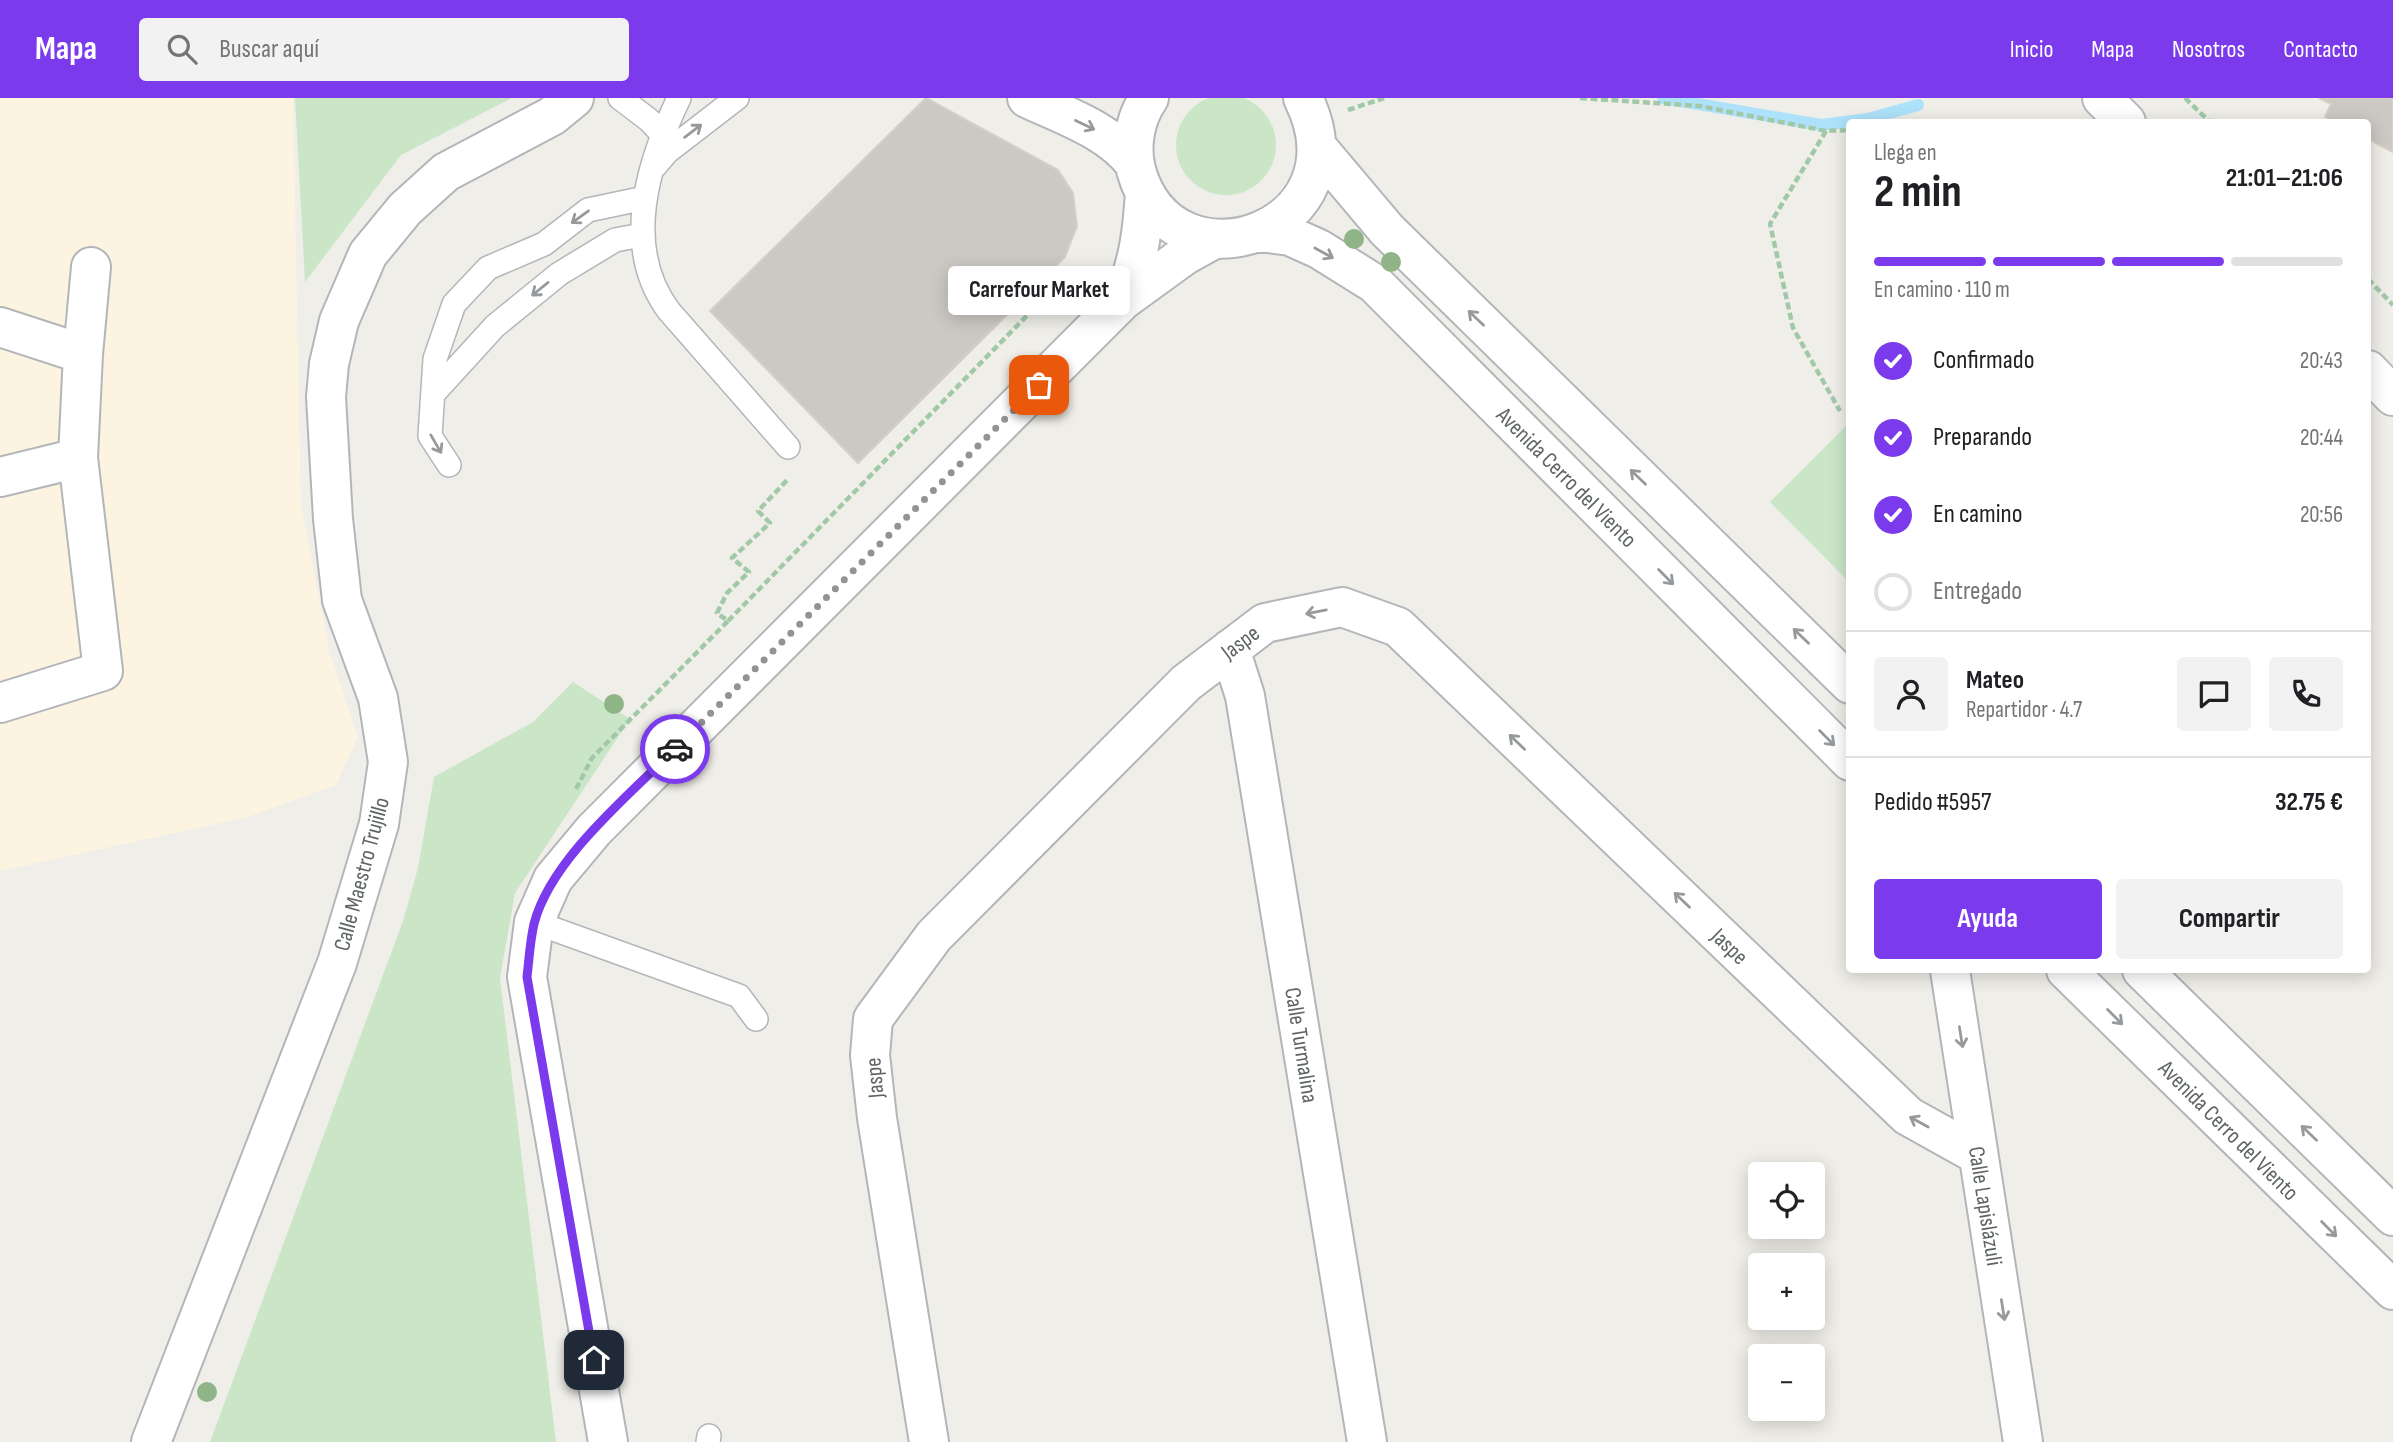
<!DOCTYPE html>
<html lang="es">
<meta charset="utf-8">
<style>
body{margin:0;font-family:"Sofia Sans Condensed",sans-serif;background:#f2f2f2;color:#202124;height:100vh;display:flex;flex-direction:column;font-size:26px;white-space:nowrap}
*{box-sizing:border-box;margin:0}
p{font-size:23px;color:#757577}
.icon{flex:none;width:38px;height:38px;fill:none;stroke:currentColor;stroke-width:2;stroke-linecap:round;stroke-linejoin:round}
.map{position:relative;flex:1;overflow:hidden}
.drawer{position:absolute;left:1846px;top:21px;width:525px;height:854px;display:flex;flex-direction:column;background:#fff;border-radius:7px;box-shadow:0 4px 18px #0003}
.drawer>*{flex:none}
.buttons{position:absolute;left:1748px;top:1064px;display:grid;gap:14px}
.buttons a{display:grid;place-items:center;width:77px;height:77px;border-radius:7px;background:#fff;box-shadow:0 4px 18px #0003;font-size:35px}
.pin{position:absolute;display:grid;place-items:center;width:60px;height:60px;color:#fff;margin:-30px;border-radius:14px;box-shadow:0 4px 10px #0006}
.courier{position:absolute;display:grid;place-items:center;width:70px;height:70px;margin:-35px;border:5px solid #7c3aed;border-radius:50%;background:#fff;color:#222;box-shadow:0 2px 9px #0007}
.bubble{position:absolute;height:49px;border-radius:7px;background:#fff;box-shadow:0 4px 18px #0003;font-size:23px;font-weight:700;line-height:49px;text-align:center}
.summary em{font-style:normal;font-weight:700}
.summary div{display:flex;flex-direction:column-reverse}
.summary{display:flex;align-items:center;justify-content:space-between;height:119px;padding:0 28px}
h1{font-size:46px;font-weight:700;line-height:52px}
.bar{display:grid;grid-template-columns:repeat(4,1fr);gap:10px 7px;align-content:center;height:84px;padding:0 28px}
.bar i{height:9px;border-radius:5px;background:#e0e0e0}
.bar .selected{background:#7c3aed}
.bar p{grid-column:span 4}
.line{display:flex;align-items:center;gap:18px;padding:0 28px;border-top:2px solid #e0e0e0}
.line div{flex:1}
.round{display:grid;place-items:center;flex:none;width:74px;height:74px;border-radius:7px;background:#f2f2f2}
ol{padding:0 28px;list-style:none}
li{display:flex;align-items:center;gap:21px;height:77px}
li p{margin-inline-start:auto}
li .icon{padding:7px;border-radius:50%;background:#7c3aed;color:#fff;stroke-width:4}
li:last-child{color:#757577}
li i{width:38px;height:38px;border:4px solid #e0e0e0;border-radius:50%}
.cta{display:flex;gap:14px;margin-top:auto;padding:14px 28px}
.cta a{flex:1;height:80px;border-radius:7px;background:#7c3aed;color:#fff;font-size:28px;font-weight:700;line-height:80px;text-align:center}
.cta a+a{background:#f2f2f2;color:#202124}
header{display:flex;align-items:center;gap:42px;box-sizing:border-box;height:98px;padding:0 35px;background:#7c3aed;color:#fff}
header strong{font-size:33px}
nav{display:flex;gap:38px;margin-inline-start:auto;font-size:24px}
.search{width:490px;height:63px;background:#f2f2f2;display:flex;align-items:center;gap:18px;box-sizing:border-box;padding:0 24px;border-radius:7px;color:#757577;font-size:26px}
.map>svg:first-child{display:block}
</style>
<header>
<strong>Mapa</strong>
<div class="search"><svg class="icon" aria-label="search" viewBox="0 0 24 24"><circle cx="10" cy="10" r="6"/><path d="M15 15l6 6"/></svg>Buscar aquí</div>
<nav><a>Inicio</a><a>Mapa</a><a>Nosotros</a><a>Contacto</a></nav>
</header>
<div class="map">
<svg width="2393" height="1344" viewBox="0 0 2393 1344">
<rect width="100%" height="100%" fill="#f0eee8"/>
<path fill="#fcf3e1" d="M 0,0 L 293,0 L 301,407 L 330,556 L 358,639 L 336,687 L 248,719 L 0,773 Z"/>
<path fill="#cae6c7" d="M1176 47a50 50 0 1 1 100 0a50 50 0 1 1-100 0Z
M 295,0 L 512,0 L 401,57 L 305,184 Z
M 1850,324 L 1850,485 L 1770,404 Z
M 573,584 L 630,621 L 515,795 L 500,880 L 556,1344 L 210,1344 L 403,823 L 418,770 L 434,679 L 533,624 Z"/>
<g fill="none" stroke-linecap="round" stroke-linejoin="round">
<path stroke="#aee2fb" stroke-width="12" d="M 1663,0 L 1821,27 L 1868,21 L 1918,7"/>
</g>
<path fill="#ccc9c4" stroke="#d5cfc7" stroke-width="2" d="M 926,0 L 1058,72 L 1073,95 L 1077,128 L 1065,159 L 858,365 L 710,213 Z
M 2319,0 L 2393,0 L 2393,54 L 2368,41 L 2368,24 L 2336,24 L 2325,19 L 2331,6 Z"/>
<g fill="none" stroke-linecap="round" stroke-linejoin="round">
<defs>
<path id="lane" d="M 620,0 L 649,22 L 662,36
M 679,0 C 648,65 621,149 669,213 L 788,349
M 655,68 L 667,54 L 737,0
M 433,296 L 495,228 L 559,176 L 615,142 L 642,137
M 449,367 L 430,338 L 435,261 L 454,206 L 488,170 L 544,146 L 588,112 L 645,100
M 534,824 L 739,898 L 756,921
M 708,1344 L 709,1338"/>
<path id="street" d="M 1027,0 C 1065,18 1109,32 1135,66
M 1149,0 C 1135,20 1130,48 1136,72 C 1172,201 1369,132 1303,0
M 1317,49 L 1387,132 L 1850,586
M 1260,134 L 1290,138 L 1319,151 L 1375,186 L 1850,663
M 1123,202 C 1139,162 1142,137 1145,95
M 0,229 L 83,256
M 0,379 L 78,360
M 1230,551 L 1245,598 L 1367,1344
M 0,605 L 103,573 L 78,360 L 83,256 L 91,169
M 1950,872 L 2023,1344
M 2066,872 L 2393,1192
M 2142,872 L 2393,1118
M 151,1344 L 337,865 L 379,726 L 388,664 L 378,600 L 342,502 L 333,421 L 326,299 L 329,266 L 339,223 L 368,156 L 405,111 L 446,74 L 552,18 L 574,0
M 608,1344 L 527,879 L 534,824 L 553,781 L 594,732 L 1123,202 L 1185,157 L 1214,141
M 929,1344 L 877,1020 L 870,957 L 873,921 L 934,838 L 1186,585 L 1265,525 L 1342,509 L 1398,529 L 1908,1018 L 1978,1057"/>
<path id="secondary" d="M 2102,0 L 2126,24
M 2368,272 L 2393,298"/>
</defs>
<use href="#lane" stroke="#b3b6b9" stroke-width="26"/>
<use href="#street" stroke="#b3b6b9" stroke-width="42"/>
<use href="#secondary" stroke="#b4b8bc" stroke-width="42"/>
<path stroke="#a1c9a8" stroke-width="4.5" stroke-dasharray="7 3.5" stroke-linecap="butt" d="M 1580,0 L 1700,8 L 1826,33 L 1850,32
M 2185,0 L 2210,24
M 1348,12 L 1384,0
M 1826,33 L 1770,126 L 1793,230 L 1840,313
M 2368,181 L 2393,207
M 728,523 L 1056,188 L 1068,200
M 576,691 L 592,660 L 728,523 L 717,515 L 727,495 L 749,474 L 732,460 L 770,425 L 758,413 L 789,380"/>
<use href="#lane" stroke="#fff" stroke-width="23"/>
<use href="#street" stroke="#fff" stroke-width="38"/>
<use href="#secondary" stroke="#fff" stroke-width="38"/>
</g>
<g fill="#8fb488">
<circle cx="1354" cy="141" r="10"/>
<circle cx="1391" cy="164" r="10"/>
<circle cx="614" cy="606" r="10"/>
<circle cx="207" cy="1294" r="10"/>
</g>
<defs><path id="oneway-shaft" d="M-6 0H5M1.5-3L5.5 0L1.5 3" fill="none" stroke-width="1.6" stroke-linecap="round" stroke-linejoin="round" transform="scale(1.75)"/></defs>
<g stroke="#979a9c">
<use href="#oneway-shaft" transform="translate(1085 27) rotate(25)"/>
<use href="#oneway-shaft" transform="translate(693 33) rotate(-37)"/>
<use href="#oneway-shaft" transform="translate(580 119) rotate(144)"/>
<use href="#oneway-shaft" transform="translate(1324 155) rotate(29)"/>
<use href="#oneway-shaft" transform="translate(540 191) rotate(141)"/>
<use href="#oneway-shaft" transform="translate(1476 220) rotate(-136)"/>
<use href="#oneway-shaft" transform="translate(436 346) rotate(60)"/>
<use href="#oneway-shaft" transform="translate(1638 379) rotate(-136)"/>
<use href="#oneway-shaft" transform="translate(1666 479) rotate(45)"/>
<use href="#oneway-shaft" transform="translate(1316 514) rotate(169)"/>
<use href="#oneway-shaft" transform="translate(1801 538) rotate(-136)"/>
<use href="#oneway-shaft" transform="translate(1827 640) rotate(45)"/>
<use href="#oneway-shaft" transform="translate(1517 644) rotate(-136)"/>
<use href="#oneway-shaft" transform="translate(1682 802) rotate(-136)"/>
<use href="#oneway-shaft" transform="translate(2115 919) rotate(45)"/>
<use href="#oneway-shaft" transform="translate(1961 939) rotate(81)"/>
<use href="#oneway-shaft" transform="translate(1919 1024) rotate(-151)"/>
<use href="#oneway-shaft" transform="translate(2309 1035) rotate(-136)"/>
<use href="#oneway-shaft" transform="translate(2329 1131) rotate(45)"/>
<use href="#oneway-shaft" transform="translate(2003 1212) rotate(81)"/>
</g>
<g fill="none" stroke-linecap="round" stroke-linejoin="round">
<path stroke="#929494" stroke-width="7" stroke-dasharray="0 12.6" d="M 675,651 L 1039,287"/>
<path stroke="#7c3aed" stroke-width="9" d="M 594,1262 L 527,879 C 529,862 530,843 534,826 C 550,762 629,697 675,651"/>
</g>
<g text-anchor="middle" stroke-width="7" stroke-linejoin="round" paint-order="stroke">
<g font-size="23" fill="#5f6467" stroke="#fff">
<text transform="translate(1567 379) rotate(45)" y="8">Avenida Cerro del Viento</text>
<text transform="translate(1240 544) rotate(-37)" y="8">Jaspe</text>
<text transform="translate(361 776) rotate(-75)" y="8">Calle Maestro Trujillo</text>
<text transform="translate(1730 848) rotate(44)" y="8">Jaspe</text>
<text transform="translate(1302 947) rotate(81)" y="8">Calle Turmalina</text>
<text transform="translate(874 980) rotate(-95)" y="8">Jaspe</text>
<text transform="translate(2229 1032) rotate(45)" y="8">Avenida Cerro del Viento</text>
<text transform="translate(1986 1108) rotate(81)" y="8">Calle Lapislázuli</text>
</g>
</g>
</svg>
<div class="buttons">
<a><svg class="icon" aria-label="locate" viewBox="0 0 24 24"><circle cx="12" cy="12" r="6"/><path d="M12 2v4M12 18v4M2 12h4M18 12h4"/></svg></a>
<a>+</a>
<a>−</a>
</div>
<div class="pin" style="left:1039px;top:287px;background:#ea580c"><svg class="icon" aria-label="bag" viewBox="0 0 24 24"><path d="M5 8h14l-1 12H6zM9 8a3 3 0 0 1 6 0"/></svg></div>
<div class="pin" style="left:594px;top:1262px;background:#1f2937"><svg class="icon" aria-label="home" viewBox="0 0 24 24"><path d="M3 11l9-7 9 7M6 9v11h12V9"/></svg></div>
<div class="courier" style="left:675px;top:651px"><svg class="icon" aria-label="car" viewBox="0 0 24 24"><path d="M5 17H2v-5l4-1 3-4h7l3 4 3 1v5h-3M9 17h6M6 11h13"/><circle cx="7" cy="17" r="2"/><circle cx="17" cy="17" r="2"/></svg></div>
<div class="bubble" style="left:948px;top:168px;width:182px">Carrefour Market</div>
<section class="drawer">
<div class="summary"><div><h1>2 min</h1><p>Llega en</p></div><em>21:01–21:06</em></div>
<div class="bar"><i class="selected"></i><i class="selected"></i><i class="selected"></i><i></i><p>En camino · 110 m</p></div>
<ol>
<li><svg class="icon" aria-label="check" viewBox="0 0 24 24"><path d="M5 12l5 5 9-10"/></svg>Confirmado<p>20:43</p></li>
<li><svg class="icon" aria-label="check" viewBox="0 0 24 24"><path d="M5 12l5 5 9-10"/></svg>Preparando<p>20:44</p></li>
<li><svg class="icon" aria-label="check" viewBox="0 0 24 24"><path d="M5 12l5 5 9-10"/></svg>En camino<p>20:56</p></li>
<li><i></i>Entregado</li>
</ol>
<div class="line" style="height:126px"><a class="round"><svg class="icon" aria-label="person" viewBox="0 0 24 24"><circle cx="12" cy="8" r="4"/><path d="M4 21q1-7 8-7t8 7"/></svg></a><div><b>Mateo</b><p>Repartidor · 4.7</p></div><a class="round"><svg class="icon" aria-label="chat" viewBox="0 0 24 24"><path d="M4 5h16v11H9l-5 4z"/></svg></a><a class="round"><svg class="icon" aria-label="phone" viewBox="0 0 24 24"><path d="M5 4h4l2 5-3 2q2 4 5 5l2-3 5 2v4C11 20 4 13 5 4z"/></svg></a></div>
<div class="line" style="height:91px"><div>Pedido #5957</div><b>32.75 €</b></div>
<div class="cta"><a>Ayuda</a><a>Compartir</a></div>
</section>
</div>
